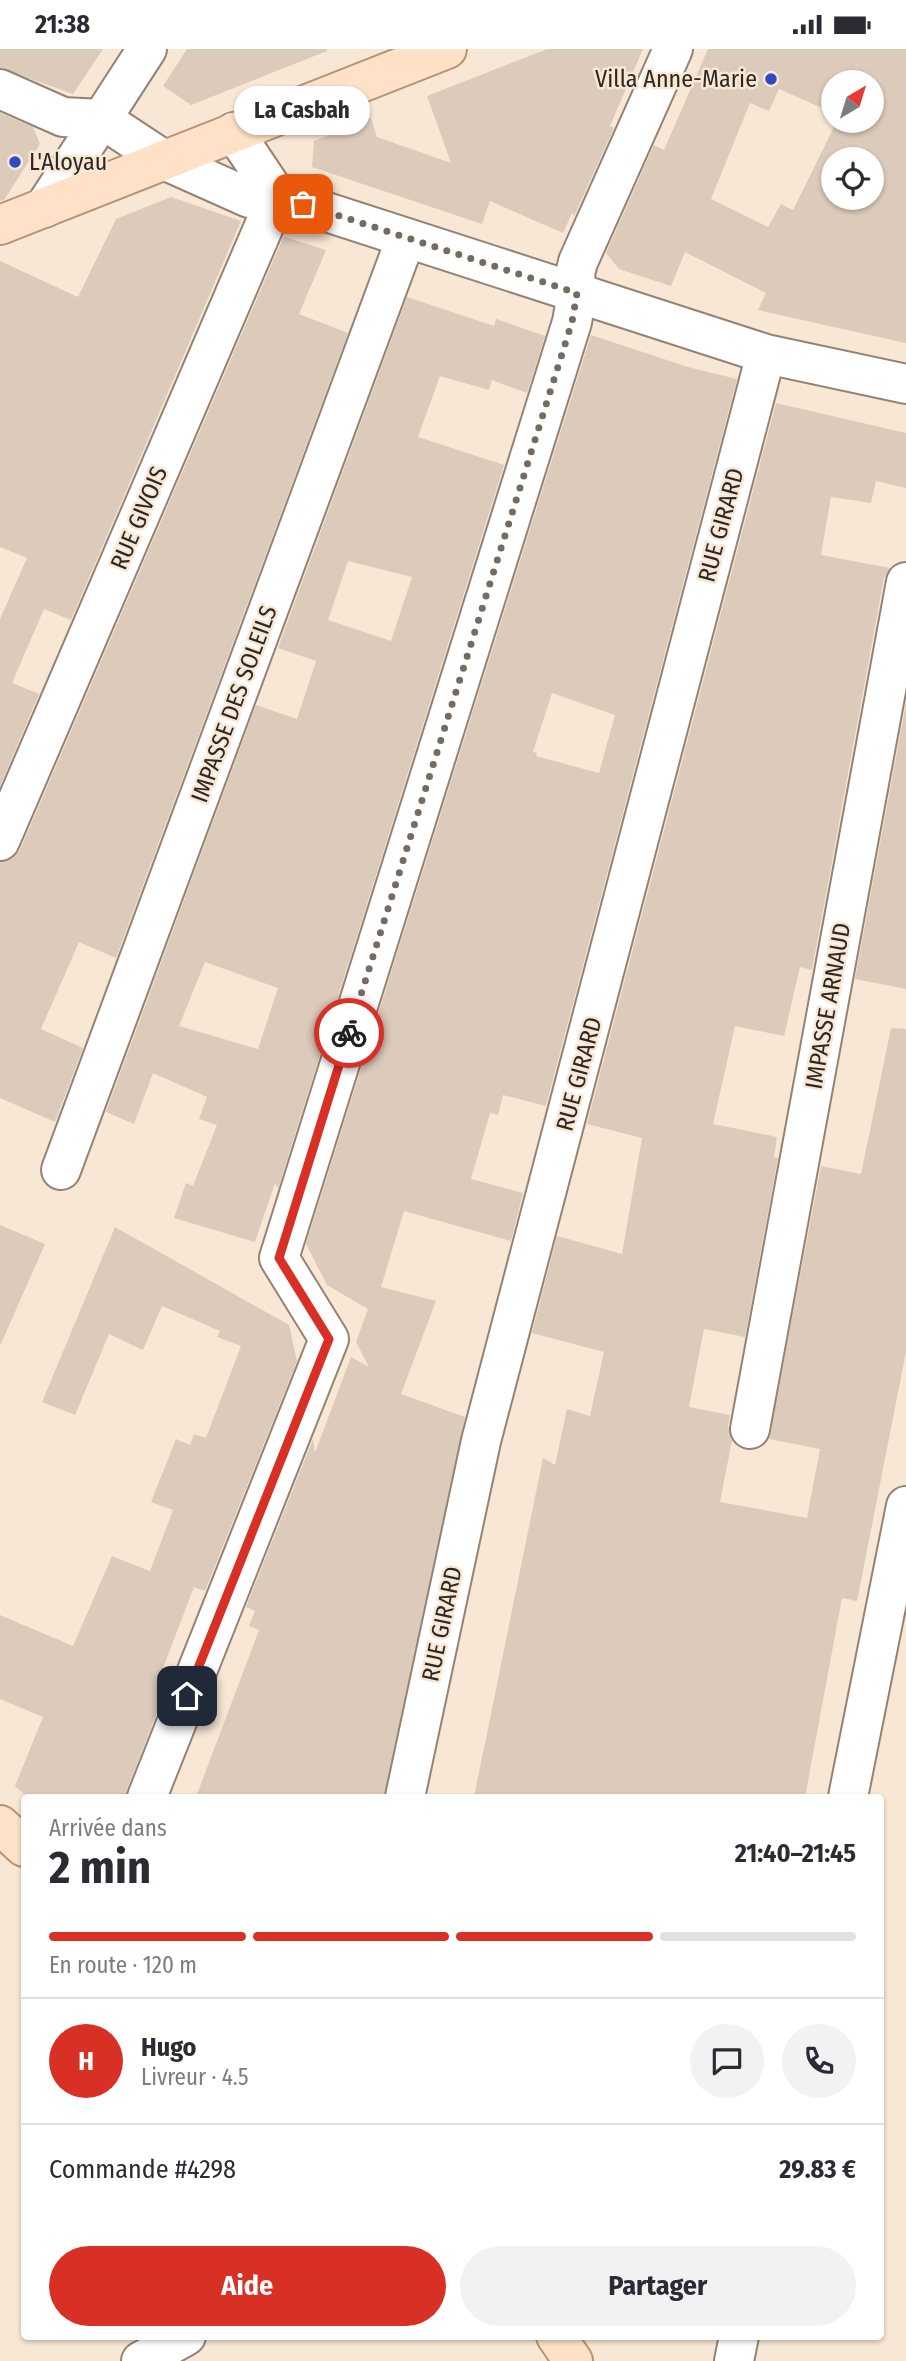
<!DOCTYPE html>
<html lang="fr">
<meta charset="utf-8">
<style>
body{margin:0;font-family:"Fira Sans Condensed",sans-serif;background:#f2f2f3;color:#2b2b33;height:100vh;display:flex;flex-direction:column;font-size:26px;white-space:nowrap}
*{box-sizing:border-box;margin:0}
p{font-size:23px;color:#7c7c81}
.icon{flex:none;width:38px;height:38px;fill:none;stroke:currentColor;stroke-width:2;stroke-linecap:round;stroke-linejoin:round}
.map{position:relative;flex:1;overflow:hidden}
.side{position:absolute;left:21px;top:1745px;width:863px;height:546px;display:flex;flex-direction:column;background:#fff;border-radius:7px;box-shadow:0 2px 5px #0004}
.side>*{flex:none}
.needle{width:46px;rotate:38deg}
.fabs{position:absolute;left:821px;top:21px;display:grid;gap:14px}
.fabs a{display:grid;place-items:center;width:63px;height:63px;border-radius:50%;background:#fff;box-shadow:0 2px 5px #0004;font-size:35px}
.pin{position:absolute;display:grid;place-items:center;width:60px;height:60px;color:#fff;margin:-30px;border-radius:14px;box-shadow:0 4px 10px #0006}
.courier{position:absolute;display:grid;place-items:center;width:70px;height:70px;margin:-35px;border:5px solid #d93025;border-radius:50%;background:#fff;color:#222;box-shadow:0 2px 9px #0007}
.bubble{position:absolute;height:49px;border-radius:24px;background:#fff;box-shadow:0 2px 5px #0004;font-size:23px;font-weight:700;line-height:49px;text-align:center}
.overview em{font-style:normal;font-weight:700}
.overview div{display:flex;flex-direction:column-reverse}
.overview{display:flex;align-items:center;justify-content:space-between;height:119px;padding:0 28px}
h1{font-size:46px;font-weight:700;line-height:52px}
.bar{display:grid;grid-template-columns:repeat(4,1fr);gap:10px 7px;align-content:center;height:84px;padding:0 28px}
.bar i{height:9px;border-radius:5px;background:#e1e1e2}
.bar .on{background:#d93025}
.bar p{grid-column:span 4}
.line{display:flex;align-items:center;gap:18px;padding:0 28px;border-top:2px solid #e1e1e2}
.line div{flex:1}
.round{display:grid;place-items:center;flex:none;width:74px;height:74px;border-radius:37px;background:#f2f2f3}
.button{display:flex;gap:14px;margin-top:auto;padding:14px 28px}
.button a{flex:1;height:80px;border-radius:42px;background:#d93025;color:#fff;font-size:28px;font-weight:700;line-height:80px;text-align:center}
.button a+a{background:#f2f2f3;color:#2b2b33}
.status{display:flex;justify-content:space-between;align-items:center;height:49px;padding:0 35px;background:#fff;direction:ltr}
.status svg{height:19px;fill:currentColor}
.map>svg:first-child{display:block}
</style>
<div class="status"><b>21:38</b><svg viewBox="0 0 49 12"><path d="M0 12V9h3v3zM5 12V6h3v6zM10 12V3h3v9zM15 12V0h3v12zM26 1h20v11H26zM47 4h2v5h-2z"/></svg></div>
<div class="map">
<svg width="906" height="2312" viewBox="0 0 906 2312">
<rect width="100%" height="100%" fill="#f9e7d6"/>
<path fill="#dccaba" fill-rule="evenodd" d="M 0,0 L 103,0 L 73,45 L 0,19 Z
M 187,0 L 327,0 L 327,2 L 191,56 L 163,37 Z
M 547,0 L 643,0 L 610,77 L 614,79 L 574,167 L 572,164 L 563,184 L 490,152 L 482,175 L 312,118 L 314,92 L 371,69 L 377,88 L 451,114 L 427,47 Z
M 708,0 L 906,0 L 906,294 L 758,261 L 766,244 L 685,203 L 671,237 L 619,220 L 606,204 L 654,96 L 664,101 ZM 833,33 L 872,33 L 872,72 L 837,72 L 793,161 L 781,155 L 768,178 L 711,150 L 750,54 L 769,62 L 779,40 L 833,64 ZM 833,110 L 872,110 L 872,149 L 833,149 Z
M 0,64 L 33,78 L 40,95 L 4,151 L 0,152 Z
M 171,148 L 241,172 L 71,571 L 44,560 L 12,634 L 39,645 L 0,737 L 0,570 L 27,509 L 0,498 L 0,212 L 78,248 L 116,170 Z
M 285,188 L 326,201 L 299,265 L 348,284 L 116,909 L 79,893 L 41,980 L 83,999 L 55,1073 L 0,1049 L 0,813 L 12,810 L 20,801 L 283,189 Z
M 407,248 L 494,277 L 496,270 L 545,287 L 527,344 L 492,331 L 489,341 L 440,327 L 418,388 L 504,416 L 278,1140 L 275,1134 L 255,1193 L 174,1169 L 186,1134 L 193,1137 L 217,1076 L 199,1070 L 207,1048 L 153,1024 L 134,1075 L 106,1063 L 256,656 L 297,670 L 316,612 L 278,599 ZM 348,512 L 412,528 L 391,592 L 328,571 ZM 205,913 L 278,939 L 258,1000 L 179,977 Z
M 591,286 L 688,318 L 737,330 L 546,1057 L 503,1046 L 498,1066 L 490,1064 L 471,1130 L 523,1144 L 511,1192 L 404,1162 L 381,1238 L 436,1252 L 401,1345 L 465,1368 L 384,1748 L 196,1748 L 259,1581 L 249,1577 L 255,1562 L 246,1558 L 313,1390 L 315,1404 L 351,1308 L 369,1318 L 356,1293 L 368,1260 L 327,1236 L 306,1195 ZM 552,644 L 615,666 L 599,724 L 536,707 L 537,704 L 533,703 Z
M 776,354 L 906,384 L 906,439 L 876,432 L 871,454 L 831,448 L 821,506 L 890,519 L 884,529 L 812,921 L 800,918 L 784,987 L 735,977 L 713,1075 L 777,1088 L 774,1108 L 778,1109 L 745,1288 L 704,1280 L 689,1358 L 730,1366 L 728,1377 L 732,1391 L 720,1453 L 807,1469 L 820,1400 L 769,1390 L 821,1117 L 861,1125 L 891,979 L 906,980 L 906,1303 L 857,1552 L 842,1549 L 805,1748 L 474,1748 L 543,1409 L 555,1416 L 567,1360 L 590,1367 L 604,1303 L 532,1284 L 557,1187 L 622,1205 L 642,1089 L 587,1075 Z
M 906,654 L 906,940 L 855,930 Z
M 0,1176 L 45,1195 L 0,1297 Z
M 115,1178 L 289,1276 L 297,1312 L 205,1542 L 194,1538 L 160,1627 L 170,1630 L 127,1740 L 126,1748 L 27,1748 L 15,1737 L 43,1668 L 0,1650 L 0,1566 L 73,1597 L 112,1507 L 150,1522 L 173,1461 L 151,1453 L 176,1390 L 190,1396 L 194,1385 L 206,1389 L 241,1297 L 217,1288 L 220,1282 L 162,1257 L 143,1301 L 109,1285 L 75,1366 L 42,1353 Z"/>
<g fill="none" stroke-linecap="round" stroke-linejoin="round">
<defs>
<path id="street" d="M 0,40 L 63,68 L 102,70 L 164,111 L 249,149 L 277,147 L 766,305 L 906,335
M 234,83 L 277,147
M 44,159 L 147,0
M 0,792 L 277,147
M 61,1121 L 406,189
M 750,1380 L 906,533
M 147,1748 L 329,1290 L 279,1209 L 572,273 L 577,244 L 575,225 L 578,213 L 673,0
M 405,1748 L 481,1392 L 766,305
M 848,1748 L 906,1457
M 141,2312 L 186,2287
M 734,2312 L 739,2287"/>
<path id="primary" d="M 0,176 L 447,0
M 0,1776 L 24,1798
M 556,2287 L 573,2312"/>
</defs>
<use href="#street" stroke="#948375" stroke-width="42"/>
<use href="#primary" stroke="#b59374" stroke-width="42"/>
<use href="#street" stroke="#fff" stroke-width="38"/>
<use href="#primary" stroke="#fee1c6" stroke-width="38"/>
</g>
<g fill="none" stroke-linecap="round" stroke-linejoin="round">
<path stroke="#766b61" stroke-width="7" stroke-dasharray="0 12.6" d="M 303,155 L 577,244 L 572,273 L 349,984"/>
<path stroke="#d93025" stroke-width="9" d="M 187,1647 L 329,1290 L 279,1209 L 349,984"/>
</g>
<g fill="#3348ba" stroke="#f9e7d6" stroke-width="2.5">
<circle cx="771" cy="30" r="7"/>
<circle cx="15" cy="113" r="7"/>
</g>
<g text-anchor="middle" stroke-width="5" stroke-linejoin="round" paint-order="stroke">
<g font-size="24" fill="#2f2822" stroke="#f9e7d6" text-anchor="end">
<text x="757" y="38">Villa Anne-Marie</text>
<text x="29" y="121" text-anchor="start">L'Aloyau</text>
</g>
<g font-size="24" fill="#2f2822" stroke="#f9e7d6">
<text transform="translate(139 469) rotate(-67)" y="8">RUE GIVOIS</text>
<text transform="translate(721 476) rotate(-75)" y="8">RUE GIRARD</text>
<text transform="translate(234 655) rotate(-70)" y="8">IMPASSE DES SOLEILS</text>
<text transform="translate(828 957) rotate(-80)" y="8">IMPASSE ARNAUD</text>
<text transform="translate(579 1025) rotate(-75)" y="8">RUE GIRARD</text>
<text transform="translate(442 1575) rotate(-78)" y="8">RUE GIRARD</text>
</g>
</g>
</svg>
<div class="fabs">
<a><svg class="needle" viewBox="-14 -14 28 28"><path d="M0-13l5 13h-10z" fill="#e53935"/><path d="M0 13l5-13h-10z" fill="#7c7c81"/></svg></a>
<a><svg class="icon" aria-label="locate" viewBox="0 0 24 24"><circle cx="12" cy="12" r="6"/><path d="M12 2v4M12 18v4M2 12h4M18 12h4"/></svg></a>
</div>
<div class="pin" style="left:303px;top:155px;background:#ea580c"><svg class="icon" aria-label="bag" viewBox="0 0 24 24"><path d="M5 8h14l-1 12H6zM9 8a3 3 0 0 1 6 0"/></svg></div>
<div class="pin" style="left:187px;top:1647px;background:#1f2937"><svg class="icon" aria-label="home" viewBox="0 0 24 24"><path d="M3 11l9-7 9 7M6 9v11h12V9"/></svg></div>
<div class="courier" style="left:349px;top:984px"><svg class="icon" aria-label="bike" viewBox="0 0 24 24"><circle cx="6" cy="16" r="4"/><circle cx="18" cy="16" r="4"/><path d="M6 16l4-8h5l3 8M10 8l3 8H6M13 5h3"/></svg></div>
<div class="bubble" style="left:234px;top:37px;width:136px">La Casbah</div>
<section class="side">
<div class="overview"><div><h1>2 min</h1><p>Arrivée dans</p></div><em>21:40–21:45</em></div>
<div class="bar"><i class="on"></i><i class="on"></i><i class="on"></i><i></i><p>En route · 120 m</p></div>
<div class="line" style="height:126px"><b class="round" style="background:#d93025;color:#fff">H</b><div><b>Hugo</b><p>Livreur · 4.5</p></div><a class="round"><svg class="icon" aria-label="chat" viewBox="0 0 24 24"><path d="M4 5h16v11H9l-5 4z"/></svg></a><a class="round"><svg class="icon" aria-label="phone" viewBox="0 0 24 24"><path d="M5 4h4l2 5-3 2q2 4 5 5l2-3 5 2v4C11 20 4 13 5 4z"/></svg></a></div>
<div class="line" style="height:91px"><div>Commande #4298</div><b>29.83 €</b></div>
<div class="button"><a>Aide</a><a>Partager</a></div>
</section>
</div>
